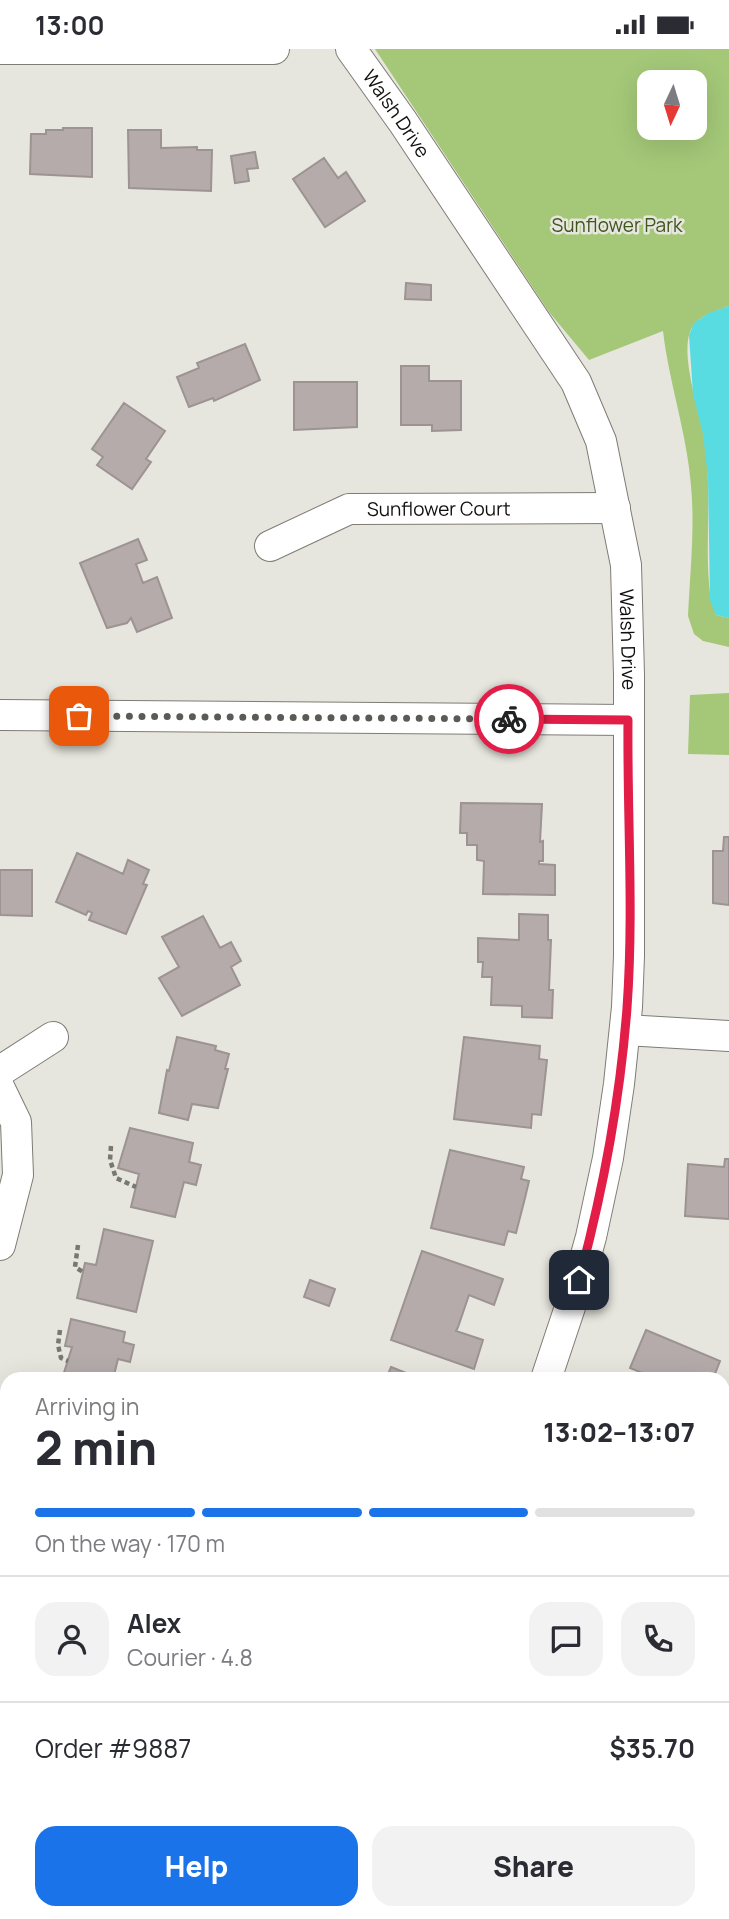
<!DOCTYPE html>
<meta charset="utf-8">
<style>
body{margin:0;font-family:Manrope,sans-serif;background:#f2f2f3;color:#2b2b33;height:100vh;display:flex;flex-direction:column;font-size:26px;white-space:nowrap}
*{box-sizing:border-box;margin:0}
p{font-size:23px;color:#7c7c81}
.icon{flex:none;width:38px;height:38px;fill:none;stroke:currentColor;stroke-width:2;stroke-linecap:round;stroke-linejoin:round}
.map{position:relative;flex:1;overflow:hidden}
.details{position:absolute;left:0px;top:1323px;width:730px;height:548px;display:flex;flex-direction:column;background:#fff;border-radius:21px 21px 0 0;box-shadow:0 7px 28px #0002}
.details>*{flex:none}
.needle{width:46px;rotate:184deg}
.buttons{position:absolute;left:637px;top:21px;display:grid;gap:14px}
.buttons a{display:grid;place-items:center;width:70px;height:70px;border-radius:14px;background:#fff;box-shadow:0 7px 28px #0002;font-size:35px}
.pin{position:absolute;display:grid;place-items:center;width:60px;height:60px;color:#fff;margin:-30px;border-radius:14px;box-shadow:0 4px 10px #0006}
.courier{position:absolute;display:grid;place-items:center;width:70px;height:70px;margin:-35px;border:5px solid #e11d48;border-radius:50%;background:#fff;color:#222;box-shadow:0 2px 9px #0007}
.head em{font-style:normal;font-weight:800}
.head div{display:flex;flex-direction:column-reverse}
.head{display:flex;align-items:center;justify-content:space-between;height:119px;padding:0 35px}
h1{font-size:46px;font-weight:800;line-height:52px}
.bar{display:grid;grid-template-columns:repeat(4,1fr);gap:10px 7px;align-content:center;height:84px;padding:0 35px}
.bar i{height:9px;border-radius:5px;background:#e1e1e2}
.bar .active{background:#1a73e8}
.bar p{grid-column:span 4}
.line{display:flex;align-items:center;gap:18px;padding:0 35px;border-top:2px solid #e1e1e2}
.line div{flex:1}
.round{display:grid;place-items:center;flex:none;width:74px;height:74px;border-radius:21px;background:#f2f2f3}
.button{display:flex;gap:14px;margin-top:auto;padding:14px 35px}
.button a{flex:1;height:80px;border-radius:21px;background:#1a73e8;color:#fff;font-size:28px;font-weight:800;line-height:80px;text-align:center}
.button a+a{background:#f2f2f3;color:#2b2b33}
.status{display:flex;justify-content:space-between;align-items:center;height:49px;padding:0 35px;background:#fff;direction:ltr}
.status svg{height:19px;fill:currentColor}
.map>svg:first-child{display:block}
</style>
<div class="status"><b>13:00</b><svg viewBox="0 0 49 12"><path d="M0 12V9h3v3zM5 12V6h3v6zM10 12V3h3v9zM15 12V0h3v12zM26 1h20v11H26zM47 4h2v5h-2z"/></svg></div>
<div class="map">
<svg width="729" height="1870" viewBox="0 0 729 1870">
<rect width="100%" height="100%" fill="#e7e6de"/>
<path fill="#a4c878" fill-rule="evenodd" d="M 375,0 L 729,0 L 729,257 C 714,263 696,267 690,283 C 681,307 698,358 703,384 C 713,434 705,484 709,534 C 709,545 714,556 716,566 L 729,569 L 729,598 L 703,592 L 694,585 L 688,567 C 690,524 695,479 691,437 C 687,384 669,334 663,282 L 589,311 L 549,263 ZM 649,33 L 695,33 L 695,79 L 649,79 Z
M 729,644 L 729,706 L 688,705 L 690,646 Z"/>
<path fill="#58dce2" d="M 729,257 L 729,569 L 716,566 L 710,551 L 708,429 L 703,385 L 693,345 L 689,286 L 694,274 L 709,264 Z"/>
<path fill="#b4abaa" stroke="#9c9392" stroke-width="2" d="M 63,79 L 92,79 L 92,128 L 30,125 L 31,85 L 46,85 L 46,81 L 63,81 Z
M 128,81 L 161,81 L 161,99 L 197,98 L 197,101 L 212,101 L 211,142 L 129,139 Z
M 255,103 L 258,119 L 247,120 L 249,132 L 235,134 L 231,107 Z
M 324,109 L 338,129 L 346,123 L 365,152 L 325,178 L 293,130 Z
M 406,234 L 431,236 L 431,251 L 405,250 Z
M 245,295 L 260,331 L 214,352 L 213,349 L 189,358 L 177,328 L 199,319 L 197,314 Z
M 401,317 L 429,317 L 429,332 L 461,332 L 461,381 L 432,382 L 432,376 L 401,376 Z
M 294,333 L 357,333 L 357,378 L 294,381 Z
M 124,354 L 165,382 L 146,410 L 151,413 L 132,440 L 97,416 L 103,408 L 92,400 Z
M 138,490 L 147,511 L 136,515 L 143,534 L 157,528 L 172,569 L 137,583 L 131,569 L 127,574 L 107,579 L 80,514 Z
M 461,754 L 542,755 L 540,793 L 543,792 L 543,812 L 539,812 L 539,815 L 555,816 L 555,846 L 483,845 L 484,812 L 477,811 L 477,796 L 467,796 L 467,784 L 460,784 Z
M 724,788 L 729,788 L 729,856 L 713,854 L 713,802 L 723,802 Z
M 77,804 L 123,825 L 128,811 L 149,821 L 143,835 L 147,836 L 126,885 L 89,871 L 92,864 L 91,863 L 88,862 L 86,866 L 56,853 Z
M 0,821 L 32,821 L 32,867 L 0,866 Z
M 519,865 L 548,866 L 548,891 L 551,891 L 549,941 L 553,941 L 552,969 L 522,968 L 522,957 L 491,956 L 492,928 L 482,928 L 483,913 L 478,913 L 478,889 L 519,891 Z
M 203,867 L 220,899 L 231,893 L 241,912 L 231,918 L 240,936 L 182,967 L 159,929 L 179,918 L 162,888 Z
M 177,988 L 216,997 L 215,1001 L 229,1005 L 225,1020 L 228,1020 L 218,1059 L 192,1055 L 188,1071 L 159,1064 L 167,1021 L 169,1022 Z
M 464,988 L 540,997 L 539,1010 L 547,1011 L 541,1066 L 532,1065 L 531,1079 L 454,1070 Z
M 130,1079 L 193,1094 L 189,1113 L 201,1116 L 196,1136 L 184,1133 L 175,1168 L 131,1158 L 139,1125 L 118,1119 Z
M 450,1101 L 524,1118 L 521,1130 L 529,1132 L 525,1149 L 516,1184 L 508,1182 L 504,1196 L 431,1179 Z
M 725,1110 L 729,1110 L 729,1170 L 685,1167 L 688,1115 L 724,1118 Z
M 104,1180 L 153,1192 L 136,1263 L 77,1249 L 85,1214 L 96,1216 Z
M 422,1202 L 503,1230 L 494,1256 L 469,1246 L 458,1278 L 456,1282 L 483,1291 L 474,1320 L 391,1291 Z
M 310,1231 L 335,1240 L 329,1257 L 304,1248 Z
M 71,1270 L 125,1283 L 123,1293 L 134,1296 L 130,1313 L 118,1310 L 113,1330 L 62,1330 L 72,1298 L 65,1297 Z
M 646,1281 L 720,1312 L 713,1330 L 657,1330 L 630,1319 Z
M 391,1318 L 421,1330 L 386,1330 Z
M 723,1545 L 729,1548 L 729,1567 L 723,1582 Z
M 729,1822 L 729,1870 L 725,1870 L 727,1868 L 723,1860 L 723,1826 Z"/>
<g fill="none" stroke-linecap="round" stroke-linejoin="round">
<defs>
<g id="street">
<path d="M 0,0 L 274,0"/>
<path id="s1" d="M 351,0 L 403,73 L 576,333 L 601,392 L 626,516 L 629,626 L 629,907 L 627,958 L 619,1035 L 608,1109 L 591,1188 L 579,1231 L 546,1330"/>
<path id="s2" d="M 270,497 L 349,460 L 615,459"/>
<path d="M 0,666 L 628,671"/>
<path d="M 625,981 L 729,987"/>
<path d="M 0,1022 L 53,988"/>
<path d="M 0,1040 L 16,1073 L 18,1126 L 0,1196"/>
<path d="M 723,1457 L 729,1459"/>
<path d="M 383,1864 L 403,1870"/>
<path d="M 301,1870 L 303,1864"/>
</g>
</defs>
<use href="#street" stroke="#7e7c75" stroke-width="32"/>
<path stroke="#787772" stroke-width="4.5" stroke-dasharray="5 3.5" stroke-linecap="butt" d="M 111,1097 L 110,1111 L 116,1129 L 136,1138
M 78,1196 L 75,1218 L 83,1223
M 60,1281 L 58,1296 L 61,1309 L 68,1312"/>
<use href="#street" stroke="#fff" stroke-width="30"/>
</g>
<g fill="none" stroke-linecap="round" stroke-linejoin="round">
<path stroke="#5b5a56" stroke-width="7" stroke-dasharray="0 12.6" d="M 79,667 L 509,670"/>
<path stroke="#e11d48" stroke-width="9" d="M 509,670 L 628,671 C 627,767 634,863 627,959 C 620,1051 603,1142 579,1231"/>
</g>
<g text-anchor="middle" stroke-width="5" stroke-linejoin="round" paint-order="stroke">
<g font-size="19" fill="#100f0d" stroke="#e7e6de">
<text dy="7" stroke="none"><textPath href="#s1" startOffset="79">Walsh Drive</textPath></text>
<text dy="7" stroke="none"><textPath href="#s2" startOffset="177">Sunflower Court</textPath></text>
<text dy="7" stroke="none"><textPath href="#s1" startOffset="667">Walsh Drive</textPath></text>
</g>
<g font-size="19" fill="#3f561e" stroke="#e7e6de">
<text x="617" y="183">Sunflower Park</text>
</g>
</g>
</svg>
<div class="buttons">
<a><svg class="needle" viewBox="-14 -14 28 28"><path d="M0-13l5 13h-10z" fill="#e53935"/><path d="M0 13l5-13h-10z" fill="#7c7c81"/></svg></a>
</div>
<div class="pin" style="left:79px;top:667px;background:#ea580c"><svg class="icon" aria-label="bag" viewBox="0 0 24 24"><path d="M5 8h14l-1 12H6zM9 8a3 3 0 0 1 6 0"/></svg></div>
<div class="pin" style="left:579px;top:1231px;background:#1f2937"><svg class="icon" aria-label="home" viewBox="0 0 24 24"><path d="M3 11l9-7 9 7M6 9v11h12V9"/></svg></div>
<div class="courier" style="left:509px;top:670px"><svg class="icon" aria-label="bike" viewBox="0 0 24 24"><circle cx="6" cy="16" r="4"/><circle cx="18" cy="16" r="4"/><path d="M6 16l4-8h5l3 8M10 8l3 8H6M13 5h3"/></svg></div>
<section class="details">
<div class="head"><div><h1>2 min</h1><p>Arriving in</p></div><em>13:02–13:07</em></div>
<div class="bar"><i class="active"></i><i class="active"></i><i class="active"></i><i></i><p>On the way · 170 m</p></div>
<div class="line" style="height:126px"><a class="round"><svg class="icon" aria-label="person" viewBox="0 0 24 24"><circle cx="12" cy="8" r="4"/><path d="M4 21q1-7 8-7t8 7"/></svg></a><div><b>Alex</b><p>Courier · 4.8</p></div><a class="round"><svg class="icon" aria-label="chat" viewBox="0 0 24 24"><path d="M4 5h16v11H9l-5 4z"/></svg></a><a class="round"><svg class="icon" aria-label="phone" viewBox="0 0 24 24"><path d="M5 4h4l2 5-3 2q2 4 5 5l2-3 5 2v4C11 20 4 13 5 4z"/></svg></a></div>
<div class="line" style="height:91px"><div>Order #9887</div><b>$35.70</b></div>
<div class="button"><a>Help</a><a>Share</a></div>
</section>
</div>
